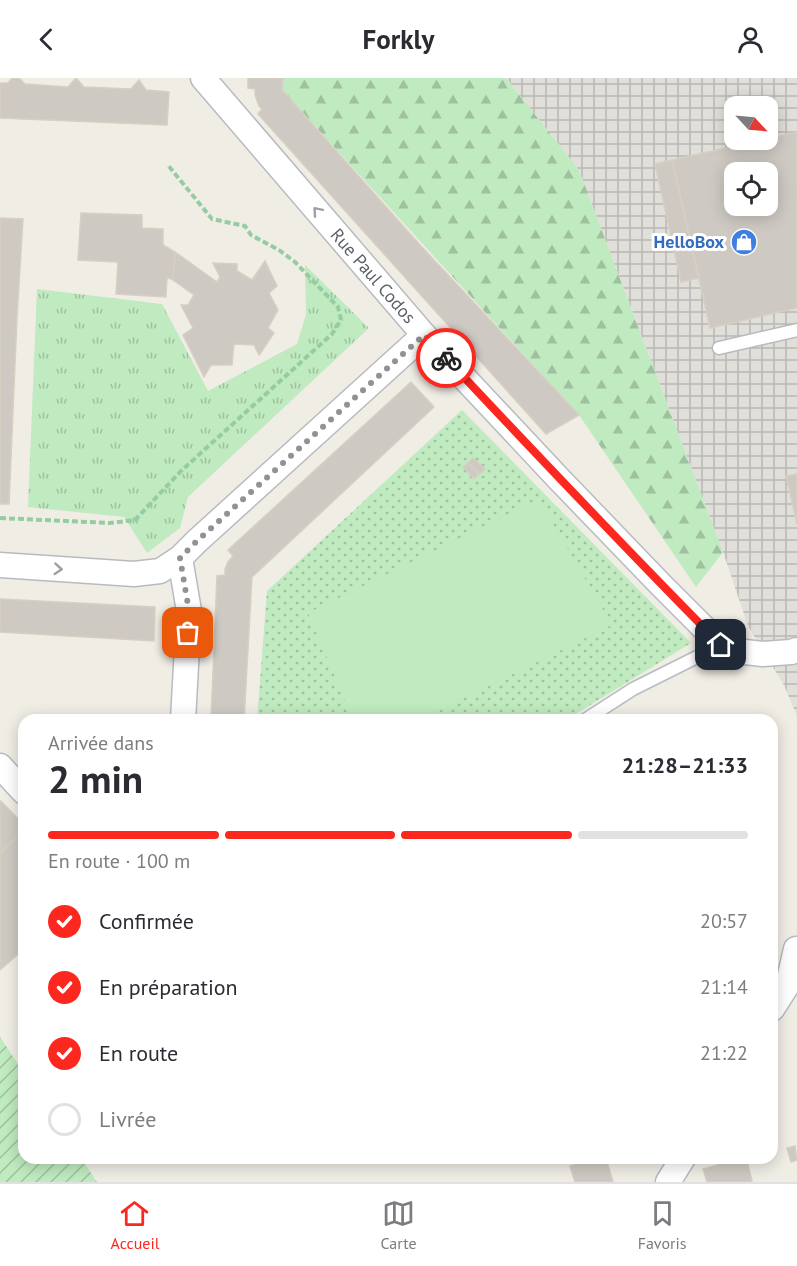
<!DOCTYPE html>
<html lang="fr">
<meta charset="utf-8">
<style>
body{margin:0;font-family:"PT Sans",sans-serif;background:#f7f7f7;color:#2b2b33;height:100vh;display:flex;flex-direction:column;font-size:22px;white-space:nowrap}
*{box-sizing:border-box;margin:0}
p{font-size:20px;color:#7c7c81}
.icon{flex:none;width:33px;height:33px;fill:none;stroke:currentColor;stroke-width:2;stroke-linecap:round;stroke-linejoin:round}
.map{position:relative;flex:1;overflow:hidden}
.panel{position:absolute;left:18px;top:636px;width:760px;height:450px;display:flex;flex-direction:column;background:#fff;border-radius:18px;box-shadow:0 3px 15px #0003}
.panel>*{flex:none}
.needle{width:39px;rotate:116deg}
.buttons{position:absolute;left:724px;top:18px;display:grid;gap:12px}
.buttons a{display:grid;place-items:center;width:54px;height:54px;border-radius:12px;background:#fff;box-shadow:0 3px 15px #0003;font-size:30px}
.pin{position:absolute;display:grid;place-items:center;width:51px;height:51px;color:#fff;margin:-26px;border-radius:12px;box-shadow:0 3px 9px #0006}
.courier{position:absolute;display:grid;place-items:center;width:60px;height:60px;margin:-30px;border:4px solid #fc281f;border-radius:50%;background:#fff;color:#222;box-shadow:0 2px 8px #0007}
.overview em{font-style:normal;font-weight:800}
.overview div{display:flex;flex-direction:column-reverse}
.overview{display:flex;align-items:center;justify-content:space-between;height:102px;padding:0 30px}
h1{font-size:39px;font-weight:800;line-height:45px}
.bar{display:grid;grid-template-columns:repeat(4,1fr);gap:9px 6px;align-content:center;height:72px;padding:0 30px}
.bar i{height:8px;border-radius:4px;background:#e1e1e2}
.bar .active{background:#fc281f}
.bar p{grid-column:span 4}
ol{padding:0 30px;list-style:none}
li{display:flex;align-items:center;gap:18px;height:66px}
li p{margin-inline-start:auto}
li .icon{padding:6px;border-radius:50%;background:#fc281f;color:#fff;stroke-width:4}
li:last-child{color:#7c7c81}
li i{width:33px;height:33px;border:3px solid #e1e1e2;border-radius:50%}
header{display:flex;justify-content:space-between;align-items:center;height:78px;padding:0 30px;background:#fff;font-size:27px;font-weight:800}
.tabs{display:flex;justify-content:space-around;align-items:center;height:84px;border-top:2px solid #e1e1e2;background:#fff;font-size:16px;color:#7c7c81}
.tabs a{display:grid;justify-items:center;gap:3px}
.tabs .active{color:#fc281f}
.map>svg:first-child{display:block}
</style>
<header><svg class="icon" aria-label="back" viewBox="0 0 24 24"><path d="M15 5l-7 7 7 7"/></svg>Forkly<svg class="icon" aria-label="person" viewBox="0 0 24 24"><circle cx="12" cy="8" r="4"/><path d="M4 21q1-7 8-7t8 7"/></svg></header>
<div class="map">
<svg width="797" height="1104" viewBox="0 0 797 1104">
<defs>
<pattern id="industrial-grid" width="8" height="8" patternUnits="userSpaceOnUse" patternTransform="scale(1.5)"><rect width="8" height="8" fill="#e1dfd9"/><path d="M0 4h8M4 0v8" fill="none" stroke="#bab8b4"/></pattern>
<pattern id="grass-tufts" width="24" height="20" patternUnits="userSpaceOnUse" patternTransform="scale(1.5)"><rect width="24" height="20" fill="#c0eabf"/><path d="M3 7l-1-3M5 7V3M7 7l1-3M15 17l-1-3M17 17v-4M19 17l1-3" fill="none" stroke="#9fc19f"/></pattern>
<pattern id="forest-firs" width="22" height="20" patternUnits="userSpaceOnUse" patternTransform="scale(1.5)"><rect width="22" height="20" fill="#c0eabf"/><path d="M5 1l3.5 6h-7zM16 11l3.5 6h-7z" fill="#9fc19f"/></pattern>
<pattern id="park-dots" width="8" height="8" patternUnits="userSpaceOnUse" patternTransform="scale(1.5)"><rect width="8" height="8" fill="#c0eabf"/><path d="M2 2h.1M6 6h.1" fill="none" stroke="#9fc19f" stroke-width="1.8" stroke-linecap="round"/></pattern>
<pattern id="garden-furrows" width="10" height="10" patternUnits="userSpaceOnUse" patternTransform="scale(1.5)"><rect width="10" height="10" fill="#c0eabf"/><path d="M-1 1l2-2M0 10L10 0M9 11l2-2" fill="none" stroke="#9fc19f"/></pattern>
</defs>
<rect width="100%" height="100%" fill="#f0ede5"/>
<path fill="url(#industrial-grid)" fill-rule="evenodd" d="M 506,0 L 797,0 L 797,638 L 784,607 L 748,548 L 723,474 L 579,92 ZM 735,28 L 768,28 L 768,62 L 735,62 ZM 735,94 L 768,94 L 768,128 L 735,128 Z"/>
<path fill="url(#grass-tufts)" d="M 305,187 L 369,250 L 188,419 L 180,450 L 147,475 L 124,439 L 28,429 L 37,211 L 162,226 L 208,313 L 297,266 L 306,236 Z"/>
<path fill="url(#forest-firs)" d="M 283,0 L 506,0 L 579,92 L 723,474 L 696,509 L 579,337 L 282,12 Z"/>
<path fill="url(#park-dots)" d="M 462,332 L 691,565 L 566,642 L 257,642 L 267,513 Z"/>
<path fill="url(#garden-furrows)" d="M 0,959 L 24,995 L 24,1080 L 81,1080 L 97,1104 L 0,1104 Z"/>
<path fill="#c0eabf" d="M 539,421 L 612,547 L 420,642 L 353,642 L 308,535 Z"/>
<path fill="#cecac3" stroke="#d6cfc2" stroke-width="1.5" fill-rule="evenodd" d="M 12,0 L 19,0 L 25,6 L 68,9 L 76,0 L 84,9 L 131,11 L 139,2 L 146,12 L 169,14 L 167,47 L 0,40 L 0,5 L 8,5 Z
M 248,0 L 283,0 L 282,12 L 421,168 L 579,337 L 546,356 L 258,36 L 262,31 L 259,28 L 255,17 L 255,11 L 248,10 Z
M 797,54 L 797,230 L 710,250 L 672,82 ZM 735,94 L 768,94 L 768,128 L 735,128 Z
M 672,82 L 699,200 L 681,204 L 655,86 Z
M 81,135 L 142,137 L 142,150 L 163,151 L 163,167 L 175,174 L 173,202 L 167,199 L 166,219 L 116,216 L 118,184 L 78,182 Z
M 0,140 L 23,141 L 17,239 L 9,426 L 0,426 Z
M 175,174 L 217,204 L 220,199 L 213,185 L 237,186 L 237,193 L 252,202 L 265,183 L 277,208 L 269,215 L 278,232 L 268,250 L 274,255 L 260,276 L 259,277 L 254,267 L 234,266 L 232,287 L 211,287 L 204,299 L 183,257 L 193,250 L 181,227 L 188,227 L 194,217 L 173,202 Z
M 411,304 L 434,329 L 252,499 L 244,642 L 211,642 L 217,498 L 225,497 L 225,491 L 228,484 L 233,478 L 228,472 Z
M 473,380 L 485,391 L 479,396 L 468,385 Z
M 468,385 L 479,396 L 474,401 L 463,389 Z
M 797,396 L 797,446 L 786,398 Z
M 0,521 L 155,529 L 154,563 L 0,554 Z
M 1,723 L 24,747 L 24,753 L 0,775 L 0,724 Z
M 24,753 L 24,871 L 0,892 L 0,775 Z
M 795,1068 L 797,1082 L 791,1084 L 787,1070 Z
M 599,1080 L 606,1080 L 613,1104 L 575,1104 L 570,1088 Z
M 736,1082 L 737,1086 L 747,1083 L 752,1103 L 748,1104 L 707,1104 L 703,1091 Z"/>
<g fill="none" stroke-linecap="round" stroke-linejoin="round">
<defs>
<path id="lane" d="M 719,270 L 797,252
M 585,642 L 633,611 L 721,567"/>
<path id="street" d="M 203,0 L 424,257 L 559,401 L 661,507 L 721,567 L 736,573 L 763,576 L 791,574 L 797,572
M 180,480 L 189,533 L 183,642
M 0,487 L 134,496 L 160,493 L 180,480 L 197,463 L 424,257
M 0,688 L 24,714
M 772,931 L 788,906 L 796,871
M 668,1104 L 683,1080"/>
</defs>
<use href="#lane" stroke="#b7bbc0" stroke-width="15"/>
<use href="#street" stroke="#b7bbc0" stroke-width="27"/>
<path stroke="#96cca4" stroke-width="4" stroke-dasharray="6 3" stroke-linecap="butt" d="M 0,440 L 110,445 L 135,442 L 181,393 L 332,256 L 341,242 L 338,229 L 295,184 L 279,172 L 251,157 L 245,148 L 212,141 L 167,86"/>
<use href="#lane" stroke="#fff" stroke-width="12"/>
<use href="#street" stroke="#fff" stroke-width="24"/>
</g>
<defs><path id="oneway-chevron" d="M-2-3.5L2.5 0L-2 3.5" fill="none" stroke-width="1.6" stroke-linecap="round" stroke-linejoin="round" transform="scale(1.5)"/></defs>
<g stroke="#9da0a4">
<use href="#oneway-chevron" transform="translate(317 133) rotate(-131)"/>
<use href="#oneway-chevron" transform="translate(58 491) rotate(4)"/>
</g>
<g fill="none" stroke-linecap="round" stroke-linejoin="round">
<path stroke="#909293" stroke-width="6" stroke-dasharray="0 10.8" d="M 188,555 L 189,533 L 180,480 L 197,463 L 424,257 L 446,280"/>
<path stroke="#fc281f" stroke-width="8" d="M 446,280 C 537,377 628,473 721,567"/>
</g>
<defs>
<symbol id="shop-disc" viewBox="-11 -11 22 22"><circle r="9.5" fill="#3f7fe0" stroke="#fff"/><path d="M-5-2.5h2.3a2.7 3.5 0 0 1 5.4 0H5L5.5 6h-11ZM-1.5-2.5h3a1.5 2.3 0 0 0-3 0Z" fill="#fff"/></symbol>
</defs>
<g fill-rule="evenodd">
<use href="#shop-disc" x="729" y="149" width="30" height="30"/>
</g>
<g text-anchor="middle" stroke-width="6" stroke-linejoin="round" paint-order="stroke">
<g font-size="18" font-weight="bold" fill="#366cbe" stroke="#fff" text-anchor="end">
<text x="724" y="170">HelloBox</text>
</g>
<g font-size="18" fill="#5c6167" stroke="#fff">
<text transform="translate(373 198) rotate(49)" y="6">Rue Paul Codos</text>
</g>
</g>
</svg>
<div class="buttons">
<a><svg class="needle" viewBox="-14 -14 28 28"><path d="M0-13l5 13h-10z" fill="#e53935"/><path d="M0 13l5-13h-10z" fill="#7c7c81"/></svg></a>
<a><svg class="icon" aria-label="locate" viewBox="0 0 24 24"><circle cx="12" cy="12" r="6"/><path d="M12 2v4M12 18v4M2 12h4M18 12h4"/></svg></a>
</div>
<div class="pin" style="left:188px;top:555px;background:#ea580c"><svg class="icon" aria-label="bag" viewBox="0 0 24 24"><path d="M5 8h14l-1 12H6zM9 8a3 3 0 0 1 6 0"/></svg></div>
<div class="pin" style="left:721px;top:567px;background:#1f2937"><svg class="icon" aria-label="home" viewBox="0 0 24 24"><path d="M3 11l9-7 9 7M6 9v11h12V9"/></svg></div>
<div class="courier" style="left:446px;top:280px"><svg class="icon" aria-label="bike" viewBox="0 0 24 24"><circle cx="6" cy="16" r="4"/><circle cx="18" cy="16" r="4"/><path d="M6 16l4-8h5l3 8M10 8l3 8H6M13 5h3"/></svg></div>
<section class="panel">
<div class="overview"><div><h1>2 min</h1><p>Arrivée dans</p></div><em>21:28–21:33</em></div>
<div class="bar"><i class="active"></i><i class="active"></i><i class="active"></i><i></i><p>En route · 100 m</p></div>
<ol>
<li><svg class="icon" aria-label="check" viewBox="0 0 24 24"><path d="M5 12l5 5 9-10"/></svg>Confirmée<p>20:57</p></li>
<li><svg class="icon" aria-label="check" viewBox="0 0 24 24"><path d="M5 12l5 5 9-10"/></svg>En préparation<p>21:14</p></li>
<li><svg class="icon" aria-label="check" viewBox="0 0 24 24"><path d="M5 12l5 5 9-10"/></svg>En route<p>21:22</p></li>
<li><i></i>Livrée</li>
</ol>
</section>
</div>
<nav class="tabs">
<a class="active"><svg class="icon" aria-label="home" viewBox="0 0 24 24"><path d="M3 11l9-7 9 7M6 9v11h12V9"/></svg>Accueil</a>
<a><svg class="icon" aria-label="map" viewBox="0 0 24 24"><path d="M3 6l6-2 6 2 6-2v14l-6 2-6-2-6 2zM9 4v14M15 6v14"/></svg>Carte</a>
<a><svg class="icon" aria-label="saved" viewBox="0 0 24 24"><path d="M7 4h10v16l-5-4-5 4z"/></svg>Favoris</a>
</nav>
